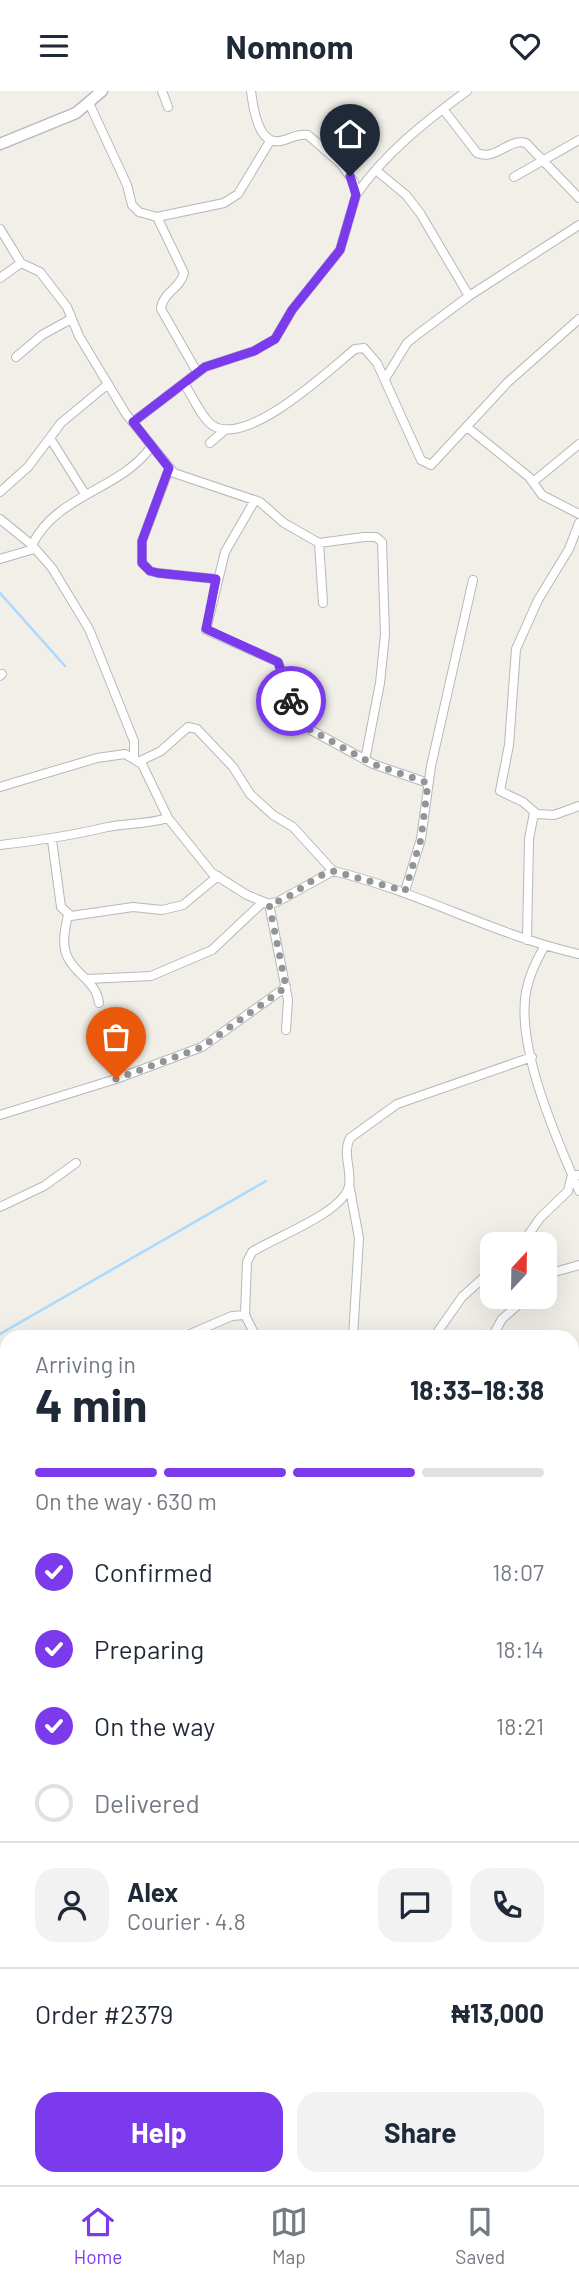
<!DOCTYPE html>
<meta charset="utf-8">
<style>
body{margin:0;font-family:Barlow,sans-serif;background:#f2f2f3;color:#1f2937;height:100vh;display:flex;flex-direction:column;font-size:26px;white-space:nowrap}
*{box-sizing:border-box;margin:0}
p{font-size:23px;color:#747a83}
.icon{flex:none;width:38px;height:38px;fill:none;stroke:currentColor;stroke-width:2;stroke-linecap:round;stroke-linejoin:round}
.map{position:relative;flex:1;overflow:hidden}
.sheet{position:absolute;left:0px;top:1239px;width:579px;height:856px;display:flex;flex-direction:column;background:#fff;border-radius:21px 21px 0 0;box-shadow:0 7px 28px #0002}
.sheet>*{flex:none}
.needle{width:46px;rotate:22deg}
.buttons{position:absolute;left:480px;top:1141px;display:grid;gap:14px}
.buttons a{display:grid;place-items:center;width:77px;height:77px;border-radius:14px;background:#fff;box-shadow:0 7px 28px #0002;font-size:35px}
.pin{position:absolute;display:grid;place-items:center;width:60px;height:60px;color:#fff;margin:-72px -30px;border-radius:50% 50% 50% 0;rotate:-45deg;box-shadow:0 0 7px #0007}
.pin .icon{rotate:45deg}
.courier{position:absolute;display:grid;place-items:center;width:70px;height:70px;margin:-35px;border:5px solid #7c3aed;border-radius:50%;background:#fff;color:#222;box-shadow:0 2px 9px #0007}
.head em{font-style:normal;font-weight:700}
.head div{display:flex;flex-direction:column-reverse}
.head{display:flex;align-items:center;justify-content:space-between;height:119px;padding:0 35px}
h1{font-size:46px;font-weight:700;line-height:52px}
.bar{display:grid;grid-template-columns:repeat(4,1fr);gap:10px 7px;align-content:center;height:84px;padding:0 35px}
.bar i{height:9px;border-radius:5px;background:#e0e1e3}
.bar .on{background:#7c3aed}
.bar p{grid-column:span 4}
.line{display:flex;align-items:center;gap:18px;padding:0 35px;border-top:2px solid #e0e1e3}
.line div{flex:1}
.round{display:grid;place-items:center;flex:none;width:74px;height:74px;border-radius:21px;background:#f2f2f3}
ol{padding:0 35px;list-style:none}
li{display:flex;align-items:center;gap:21px;height:77px}
li p{margin-inline-start:auto}
li .icon{padding:7px;border-radius:50%;background:#7c3aed;color:#fff;stroke-width:4}
li:last-child{color:#747a83}
li i{width:38px;height:38px;border:4px solid #e0e1e3;border-radius:50%}
.action{display:flex;gap:14px;margin-top:auto;padding:14px 35px}
.action a{flex:1;height:80px;border-radius:21px;background:#7c3aed;color:#fff;font-size:28px;font-weight:700;line-height:80px;text-align:center}
.action a+a{background:#f2f2f3;color:#1f2937}
header{display:flex;justify-content:space-between;align-items:center;height:91px;padding:0 35px;background:#fff;font-size:32px;font-weight:700}
.tabs{display:flex;justify-content:space-around;align-items:center;height:98px;border-top:2px solid #e0e1e3;background:#fff;font-size:19px;color:#747a83}
.tabs a{display:grid;justify-items:center;gap:4px}
.tabs .on{color:#7c3aed}
.map>svg:first-child{display:block}
</style>
<header><svg class="icon" aria-label="menu" viewBox="0 0 24 24"><path d="M4 6h16M4 12h16M4 18h16"/></svg>Nomnom<svg class="icon" aria-label="heart" viewBox="0 0 24 24"><path d="M12 20l-8-8c-3-5 5-10 8-4 3-6 11-1 8 4z"/></svg></header>
<div class="map">
<svg width="579" height="2094" viewBox="0 0 579 2094">
<rect width="100%" height="100%" fill="#f1efe8"/>
<g fill="none" stroke-linecap="round" stroke-linejoin="round">
<path stroke="#aadaff" stroke-width="2.5" d="M 0,502 L 65,575
M 0,1243 L 266,1090
M 529,2088 L 529,2094"/>
<defs>
<path id="street" d="M 162,0 L 168,16
M 89,12 L 127,94 L 132,114 L 139,121 L 157,126 L 184,182 C 180,198 162,202 161,218 L 197,281
M 443,18 L 477,62 C 497,70 508,47 526,52 L 579,107
M 377,80 L 406,104 L 420,122 L 469,205
M 514,86 L 579,49
M 356,104 C 384,63 427,29 467,0
M 157,126 L 224,112 L 238,103 L 270,50
M 0,138 L 21,172 L 40,181 L 67,216 L 79,245 L 126,323 L 174,382 L 260,411 L 284,432 L 319,452 L 364,446 L 376,446 L 382,451 L 385,544 L 380,592 L 365,669
M 0,187 L 21,172
M 16,266 L 42,244 L 71,228
M 385,288 L 407,252 L 418,243 L 469,205 L 579,134
M 184,293 C 193,305 200,325 212,334 C 246,358 329,279 355,258 L 364,257 L 377,272 L 421,369 L 431,374 L 508,291 L 579,228
M 133,331 L 205,276 L 254,260 L 275,248 L 292,219 L 340,159 L 356,104 L 354,91 L 341,73 L 308,44 C 297,42 291,48 280,50 C 258,54 253,16 251,0
M 467,336 L 529,386 L 542,404 L 579,423
M 50,347 L 85,403
M 210,352 L 226,338
M 169,378 L 142,450 L 142,472 L 150,480 L 158,482 L 216,488
M 533,391 L 579,353
M 0,401 L 28,376 L 61,332 L 108,293
M 255,409 L 225,461 L 206,539 L 278,571 L 300,630 L 309,638 L 373,673 L 428,692
M 0,428 L 32,454
M 579,432 L 569,458 L 538,509 L 516,558 L 509,654 L 500,700 L 523,711 L 537,723 L 554,724 L 579,715
M 319,452 L 323,512
M 0,468 L 34,458
M 0,585 L 2,583
M 134,667 L 134,650 L 89,538 L 52,477 L 32,454 C 57,403 119,400 151,356
M 138,671 L 161,660 L 188,636 L 197,638 L 233,676 L 250,703 L 273,724 L 293,736 L 333,780
M 0,696 L 97,667 L 125,663 L 142,673 L 168,727 L 212,782 L 247,804 L 269,813 L 277,811 L 333,780 C 418,800 494,844 579,863
M 52,749 L 61,816 L 71,825 L 133,816 L 162,819 L 183,814 L 218,785
M 0,754 C 35,750 69,745 103,737 C 125,732 144,734 168,727
M 405,800 L 421,748 L 431,675 L 473,489
M 269,813 L 288,909 L 286,939
M 68,824 C 65,838 61,854 68,867 C 77,885 96,890 99,912
M 527,849 L 529,748 L 534,722
M 544,856 C 536,870 529,884 526,901 C 516,957 557,1049 579,1100
M 87,888 L 151,885 L 212,859 L 263,811
M 0,1024 L 116,988 L 202,956 L 286,896
M 349,1093 L 359,1147 L 353,1246
M 0,1116 L 44,1095 L 76,1072
M 522,1153 L 540,1127 L 568,1100 L 572,1084 L 579,1084
M 544,1189 L 551,1182 L 579,1174
M 183,1246 L 232,1225 L 245,1224
M 256,1246 L 245,1224 L 247,1171 L 252,1161 C 275,1146 343,1122 349,1095 C 352,1078 342,1063 350,1047 L 397,1013 L 532,966
M 434,1246 L 462,1206 L 492,1179
M 492,1246 L 502,1228 L 527,1206
M 0,1354 L 7,1369
M 576,1356 L 579,1365
M 0,1556 L 7,1576
M 572,1607 L 579,1609
M 0,1654 L 7,1650
M 578,1703 L 579,1718
M 572,1748 L 579,1748
M 0,1765 L 7,1757
M 572,1832 L 579,1832
M 0,1961 L 7,1962
M 124,2088 L 124,2094
M 42,2094 L 42,2088
M 339,2094 L 340,2088"/>
<path id="secondary" d="M 0,53 L 76,22 L 102,0"/>
</defs>
<use href="#street" stroke="#b5b8bc" stroke-width="10"/>
<use href="#secondary" stroke="#b6babf" stroke-width="13"/>
<use href="#street" stroke="#fff" stroke-width="8"/>
<use href="#secondary" stroke="#fff" stroke-width="10"/>
</g>
<g fill="none" stroke-linecap="round" stroke-linejoin="round">
<path stroke="#929495" stroke-width="7" stroke-dasharray="0 12.6" d="M 116,988 L 202,956 L 286,896 L 269,813 C 294,808 309,786 333,780 L 405,800 L 421,748 L 428,692 L 373,673 L 309,638 L 300,630 L 291,610"/>
<path stroke="#7c3aed" stroke-width="9" d="M 291,610 L 278,571 L 206,538 L 216,488 L 158,482 L 150,480 L 142,472 L 142,450 L 169,377 L 133,331 L 205,276 L 254,260 L 275,248 L 292,219 L 340,159 L 356,104 L 350,85"/>
</g>
</svg>
<div class="buttons">
<a><svg class="needle" viewBox="-14 -14 28 28"><path d="M0-13l5 13h-10z" fill="#e53935"/><path d="M0 13l5-13h-10z" fill="#747a83"/></svg></a>
</div>
<div class="pin" style="left:116px;top:988px;background:#ea580c"><svg class="icon" aria-label="bag" viewBox="0 0 24 24"><path d="M5 8h14l-1 12H6zM9 8a3 3 0 0 1 6 0"/></svg></div>
<div class="pin" style="left:350px;top:85px;background:#1f2937"><svg class="icon" aria-label="home" viewBox="0 0 24 24"><path d="M3 11l9-7 9 7M6 9v11h12V9"/></svg></div>
<div class="courier" style="left:291px;top:610px"><svg class="icon" aria-label="bike" viewBox="0 0 24 24"><circle cx="6" cy="16" r="4"/><circle cx="18" cy="16" r="4"/><path d="M6 16l4-8h5l3 8M10 8l3 8H6M13 5h3"/></svg></div>
<section class="sheet">
<div class="head"><div><h1>4 min</h1><p>Arriving in</p></div><em>18:33–18:38</em></div>
<div class="bar"><i class="on"></i><i class="on"></i><i class="on"></i><i></i><p>On the way · 630 m</p></div>
<ol>
<li><svg class="icon" aria-label="check" viewBox="0 0 24 24"><path d="M5 12l5 5 9-10"/></svg>Confirmed<p>18:07</p></li>
<li><svg class="icon" aria-label="check" viewBox="0 0 24 24"><path d="M5 12l5 5 9-10"/></svg>Preparing<p>18:14</p></li>
<li><svg class="icon" aria-label="check" viewBox="0 0 24 24"><path d="M5 12l5 5 9-10"/></svg>On the way<p>18:21</p></li>
<li><i></i>Delivered</li>
</ol>
<div class="line" style="height:126px"><a class="round"><svg class="icon" aria-label="person" viewBox="0 0 24 24"><circle cx="12" cy="8" r="4"/><path d="M4 21q1-7 8-7t8 7"/></svg></a><div><b>Alex</b><p>Courier · 4.8</p></div><a class="round"><svg class="icon" aria-label="chat" viewBox="0 0 24 24"><path d="M4 5h16v11H9l-5 4z"/></svg></a><a class="round"><svg class="icon" aria-label="phone" viewBox="0 0 24 24"><path d="M5 4h4l2 5-3 2q2 4 5 5l2-3 5 2v4C11 20 4 13 5 4z"/></svg></a></div>
<div class="line" style="height:91px"><div>Order #2379</div><b>₦13,000</b></div>
<div class="action"><a>Help</a><a>Share</a></div>
</section>
</div>
<nav class="tabs">
<a class="on"><svg class="icon" aria-label="home" viewBox="0 0 24 24"><path d="M3 11l9-7 9 7M6 9v11h12V9"/></svg>Home</a>
<a><svg class="icon" aria-label="map" viewBox="0 0 24 24"><path d="M3 6l6-2 6 2 6-2v14l-6 2-6-2-6 2zM9 4v14M15 6v14"/></svg>Map</a>
<a><svg class="icon" aria-label="saved" viewBox="0 0 24 24"><path d="M7 4h10v16l-5-4-5 4z"/></svg>Saved</a>
</nav>
